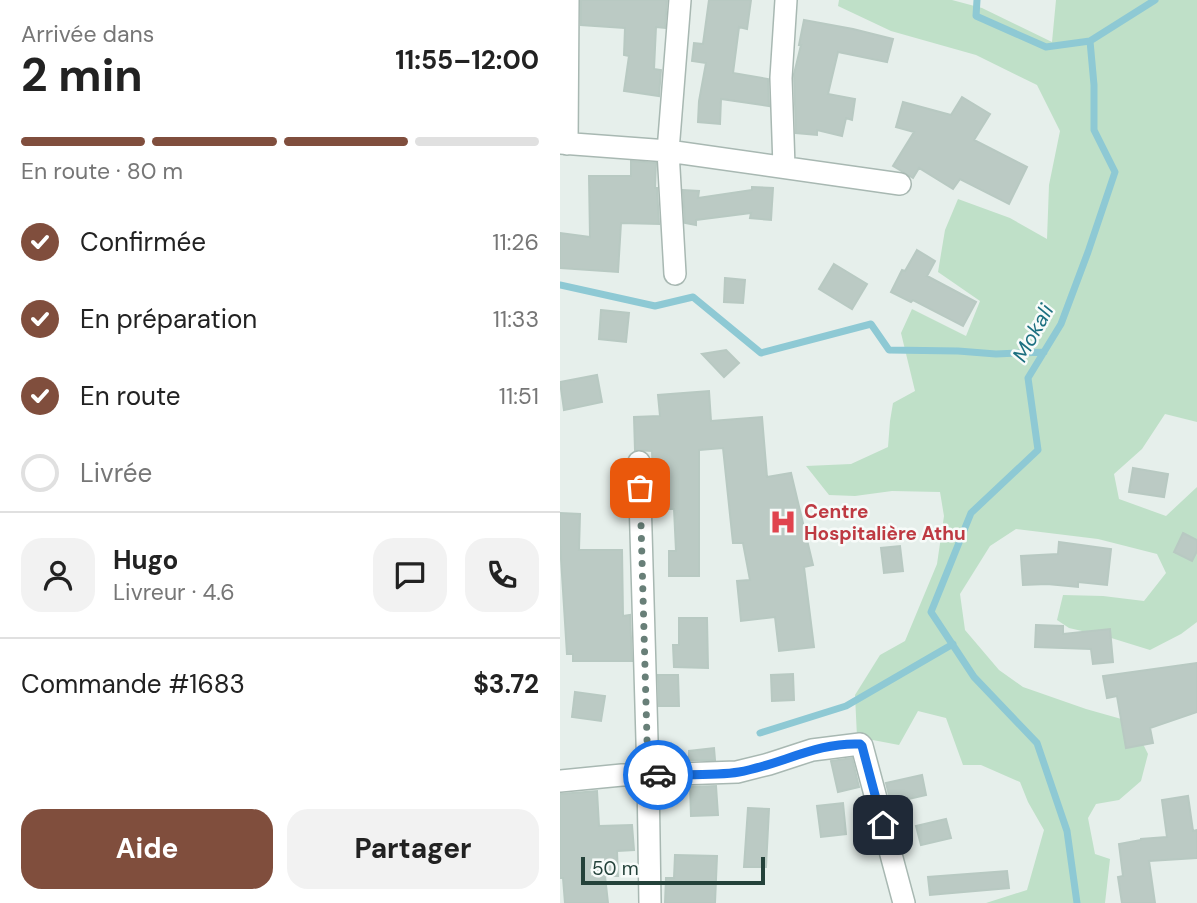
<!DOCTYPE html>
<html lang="fr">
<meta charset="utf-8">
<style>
body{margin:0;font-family:"DM Sans",sans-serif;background:#f2f2f2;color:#222;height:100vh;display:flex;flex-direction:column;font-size:26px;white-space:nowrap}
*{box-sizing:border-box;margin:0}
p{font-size:23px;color:#767676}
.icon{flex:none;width:38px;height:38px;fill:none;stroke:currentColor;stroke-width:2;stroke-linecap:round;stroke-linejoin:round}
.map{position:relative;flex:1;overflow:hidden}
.sheet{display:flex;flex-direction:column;background:#fff;width:560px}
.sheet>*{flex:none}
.scale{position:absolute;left:21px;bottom:18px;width:184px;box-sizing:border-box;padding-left:7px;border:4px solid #24423a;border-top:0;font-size:19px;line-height:24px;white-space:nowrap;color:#24423a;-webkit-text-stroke:5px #f7fbf9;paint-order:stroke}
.pin{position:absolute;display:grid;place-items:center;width:60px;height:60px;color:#fff;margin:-30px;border-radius:14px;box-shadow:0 4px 10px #0006}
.courier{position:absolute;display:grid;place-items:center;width:70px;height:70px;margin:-35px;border:5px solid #1a73e8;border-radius:50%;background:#fff;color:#222;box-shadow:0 2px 9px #0007}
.head em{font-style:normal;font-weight:700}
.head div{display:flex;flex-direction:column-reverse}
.head{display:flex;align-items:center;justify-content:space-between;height:119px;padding:0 21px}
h1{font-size:46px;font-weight:700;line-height:52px}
.bar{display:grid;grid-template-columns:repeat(4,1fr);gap:10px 7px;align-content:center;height:84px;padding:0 21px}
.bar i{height:9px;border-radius:5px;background:#e0e0e0}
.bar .on{background:#804e3d}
.bar p{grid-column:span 4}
.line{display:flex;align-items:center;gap:18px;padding:0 21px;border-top:2px solid #e0e0e0}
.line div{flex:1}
.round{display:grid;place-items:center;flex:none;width:74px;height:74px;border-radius:21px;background:#f2f2f2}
ol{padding:0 21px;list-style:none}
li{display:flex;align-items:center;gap:21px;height:77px}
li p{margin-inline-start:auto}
li .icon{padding:7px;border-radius:50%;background:#804e3d;color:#fff;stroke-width:4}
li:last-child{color:#767676}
li i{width:38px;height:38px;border:4px solid #e0e0e0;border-radius:50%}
.action{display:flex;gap:14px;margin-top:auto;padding:14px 21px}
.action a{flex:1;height:80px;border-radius:21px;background:#804e3d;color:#fff;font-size:28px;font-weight:700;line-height:80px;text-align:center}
.action a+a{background:#f2f2f2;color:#222}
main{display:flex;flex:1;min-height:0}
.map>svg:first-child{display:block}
</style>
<main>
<section class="sheet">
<div class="head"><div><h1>2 min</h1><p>Arrivée dans</p></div><em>11:55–12:00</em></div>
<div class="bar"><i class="on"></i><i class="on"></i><i class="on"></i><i></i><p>En route · 80 m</p></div>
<ol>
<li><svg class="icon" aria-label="check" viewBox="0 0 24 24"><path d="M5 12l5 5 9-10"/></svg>Confirmée<p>11:26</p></li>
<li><svg class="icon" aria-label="check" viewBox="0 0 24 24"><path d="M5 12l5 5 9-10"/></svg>En préparation<p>11:33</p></li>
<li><svg class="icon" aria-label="check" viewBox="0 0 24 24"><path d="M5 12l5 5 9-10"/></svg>En route<p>11:51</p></li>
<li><i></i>Livrée</li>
</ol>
<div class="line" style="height:126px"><a class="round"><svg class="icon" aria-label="person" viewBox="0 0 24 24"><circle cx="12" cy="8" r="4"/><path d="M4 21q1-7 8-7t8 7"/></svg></a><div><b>Hugo</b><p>Livreur · 4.6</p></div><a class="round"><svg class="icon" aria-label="chat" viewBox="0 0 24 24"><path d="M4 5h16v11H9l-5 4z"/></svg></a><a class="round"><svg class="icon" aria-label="phone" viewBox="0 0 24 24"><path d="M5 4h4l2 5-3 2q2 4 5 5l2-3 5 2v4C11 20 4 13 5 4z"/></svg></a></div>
<div class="line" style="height:91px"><div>Commande #1683</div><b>$3.72</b></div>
<div class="action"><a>Aide</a><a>Partager</a></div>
</section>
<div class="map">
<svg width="637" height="903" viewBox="0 0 637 903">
<rect width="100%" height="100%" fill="#e6efeb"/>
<path fill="#bfe0c8" d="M 279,0 L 392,0 L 422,8 L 492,42 L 496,0 L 637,0 L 637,422 L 605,414 L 582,449 L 554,474 L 559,499 L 606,516 L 637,487 L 637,622 L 621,634 L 590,650 L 548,637 L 509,628 L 497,620 L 503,595 L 543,596 L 584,601 L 606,573 L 597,554 L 538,539 L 456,529 L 430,546 L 400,594 L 405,630 L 439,670 L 463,687 L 526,709 L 572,722 L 588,754 L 581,781 L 559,800 L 536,804 L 528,818 L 535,854 L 550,859 L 545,903 L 426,903 L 467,890 L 484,830 L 468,802 L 460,782 L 421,765 L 403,765 L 386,718 L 358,711 L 339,745 L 297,737 L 295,695 L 320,655 L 345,641 L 377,564 L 384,516 L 380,492 L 332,491 L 295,496 L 269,495 L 246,466 L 291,464 L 328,447 L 330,421 L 333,403 L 355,391 L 341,333 L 352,309 L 406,336 L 420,301 L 378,272 L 385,230 L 398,199 L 450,218 L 487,239 L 489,185 L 500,131 L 477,85 L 416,55 L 331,31 L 278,6 Z"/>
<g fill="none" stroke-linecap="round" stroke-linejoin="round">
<path stroke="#8ec9d4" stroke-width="7" d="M 417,0 L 416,16 L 486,47 L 530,41
M 0,285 L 95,306 L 133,297 L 201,353 L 311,324 L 329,350 L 398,351 L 436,354 L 484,352
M 200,733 L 286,706 L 393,644
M 517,903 L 507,831 L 477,743 L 414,677 L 371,612 L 411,513 L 478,450 L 468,378 L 501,324 L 528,252 L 555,172 L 534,130 L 534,85 L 530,41 L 595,0"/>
</g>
<path fill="#bbcac4" stroke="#b8c9c2" stroke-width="2" d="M 21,0 L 107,0 L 105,28 L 96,27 L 94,69 L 101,70 L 99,96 L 64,91 L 69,56 L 64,55 L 65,28 L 21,25 Z
M 149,0 L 191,0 L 187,29 L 179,27 L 173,73 L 208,79 L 209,106 L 161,99 L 160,124 L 138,122 L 139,101 L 146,63 L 132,61 L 134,43 L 143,44 Z
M 244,20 L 293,29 L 333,39 L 327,62 L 278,52 L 268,94 L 295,99 L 292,120 L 286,118 L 282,136 L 257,130 L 257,135 L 236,133 L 234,74 L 241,45 L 239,45 Z
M 402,97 L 430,114 L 414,140 L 467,167 L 449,204 L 400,179 L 393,189 L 359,168 L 353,178 L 333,166 L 354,132 L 336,127 L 343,102 L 391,115 Z
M 71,161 L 96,163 L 95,188 L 97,188 L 99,224 L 61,223 L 58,272 L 0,268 L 0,233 L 30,237 L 29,176 L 71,176 Z
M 192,187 L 213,188 L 211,220 L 190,218 L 191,213 L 136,220 L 136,225 L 125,223 L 123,190 L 139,191 L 138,198 L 192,190 Z
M 357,250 L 375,261 L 367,276 L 416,302 L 403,326 L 353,300 L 351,302 L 331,292 L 342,270 L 345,271 Z
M 274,264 L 307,284 L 292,309 L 259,289 Z
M 165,278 L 185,280 L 183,303 L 164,302 Z
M 41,310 L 69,313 L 66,342 L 39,339 Z
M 166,350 L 179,363 L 164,377 L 142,354 Z
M 37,375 L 42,402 L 4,410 L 0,382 Z
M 149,391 L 151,421 L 202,417 L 207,477 L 231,473 L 253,565 L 244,567 L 254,647 L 219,651 L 215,617 L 181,621 L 177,581 L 190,580 L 183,543 L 173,543 L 163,448 L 139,450 L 139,576 L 109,576 L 109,551 L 116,551 L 114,509 L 94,509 L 92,451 L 75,450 L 74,417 L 100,416 L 98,395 Z
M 573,468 L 608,474 L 604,497 L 569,492 Z
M 0,513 L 20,514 L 19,550 L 62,550 L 63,616 L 70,615 L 72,661 L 13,661 L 13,654 L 7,654 L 0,543 Z
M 623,533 L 637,540 L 637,551 L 632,561 L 614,552 Z
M 499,542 L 551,549 L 547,585 L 518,582 L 518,587 L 487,584 L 463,585 L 461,556 L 498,554 Z
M 340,546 L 343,571 L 324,573 L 321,548 Z
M 119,618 L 147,618 L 148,668 L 114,667 L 113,645 L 119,645 Z
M 476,625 L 503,626 L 503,634 L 550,629 L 553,662 L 533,664 L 531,649 L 475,647 Z
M 637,663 L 637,712 L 590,728 L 593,743 L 566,748 L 557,696 L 547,698 L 543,676 Z
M 233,674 L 234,700 L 212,701 L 211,675 Z
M 98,675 L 118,675 L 119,706 L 99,706 Z
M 15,692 L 45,696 L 41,721 L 12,717 Z
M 154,748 L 155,760 L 129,760 L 129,751 Z
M 292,758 L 299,787 L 278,792 L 271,761 Z
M 362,775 L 366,795 L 331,803 L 326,783 Z
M 156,786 L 158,815 L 131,816 L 130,787 Z
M 37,791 L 39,826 L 72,825 L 74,850 L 57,851 L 58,876 L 45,876 L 48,903 L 5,903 L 3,878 L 0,878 L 0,794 Z
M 628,796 L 633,831 L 637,830 L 637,858 L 589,861 L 595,903 L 562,903 L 558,877 L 563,876 L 559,844 L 581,840 L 581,839 L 607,837 L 602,800 Z
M 283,803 L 286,834 L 261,837 L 257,806 Z
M 188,808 L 209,809 L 206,867 L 184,867 Z
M 386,819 L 391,838 L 361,845 L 356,826 Z
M 115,855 L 157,856 L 155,903 L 105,903 L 106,878 L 114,878 Z
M 447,871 L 449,888 L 370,895 L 368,877 Z"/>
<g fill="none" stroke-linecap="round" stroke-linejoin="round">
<defs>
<path id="street" d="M 0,143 L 108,151 L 340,184
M 7,144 L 8,0
M 224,167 L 221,78 L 226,0
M 115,274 L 108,151 L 120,0
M 79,462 L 88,775 L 177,772 L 209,764 L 252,750 L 300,744 L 302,746 L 344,903
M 0,781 L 62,775 L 88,775 L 90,903"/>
</defs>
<use href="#street" stroke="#a8b8b2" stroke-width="24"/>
<use href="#street" stroke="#fff" stroke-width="21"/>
</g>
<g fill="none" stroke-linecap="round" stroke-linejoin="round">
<path stroke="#687f78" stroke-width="7" stroke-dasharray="0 12.6" d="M 80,488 L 88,775 L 98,775"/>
<path stroke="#1a73e8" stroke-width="9" d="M 98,775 C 123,774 155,776 179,772 C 220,765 257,742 300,744 L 302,746 L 323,825"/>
</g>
<defs>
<symbol id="hospital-bare" viewBox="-9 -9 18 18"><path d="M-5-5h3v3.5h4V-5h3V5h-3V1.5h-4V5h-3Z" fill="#e0444e" stroke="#f7fbf9" stroke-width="2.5" paint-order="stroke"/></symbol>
</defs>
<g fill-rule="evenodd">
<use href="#hospital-bare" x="204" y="503" width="38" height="38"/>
</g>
<g text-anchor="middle" stroke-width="5" stroke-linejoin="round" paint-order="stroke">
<g font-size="19" font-weight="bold" fill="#be3a42" stroke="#f7fbf9" text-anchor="start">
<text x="244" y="518">Centre<tspan x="244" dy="22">Hospitalière Athu</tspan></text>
</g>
<g font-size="21" font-style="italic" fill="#1c6f80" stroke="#f7fbf9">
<text transform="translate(473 333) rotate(-61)" y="7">Mokali</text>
</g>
</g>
</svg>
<div class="scale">50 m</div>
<div class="pin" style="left:80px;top:488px;background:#ea580c"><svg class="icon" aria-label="bag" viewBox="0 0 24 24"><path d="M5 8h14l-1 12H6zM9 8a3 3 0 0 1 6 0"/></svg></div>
<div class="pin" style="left:323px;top:825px;background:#1f2937"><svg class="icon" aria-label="home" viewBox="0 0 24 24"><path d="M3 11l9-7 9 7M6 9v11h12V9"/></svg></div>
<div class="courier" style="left:98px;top:775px"><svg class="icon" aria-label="car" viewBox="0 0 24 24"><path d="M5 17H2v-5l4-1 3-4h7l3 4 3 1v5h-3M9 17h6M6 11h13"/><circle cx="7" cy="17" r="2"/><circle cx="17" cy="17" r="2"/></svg></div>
</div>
</main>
